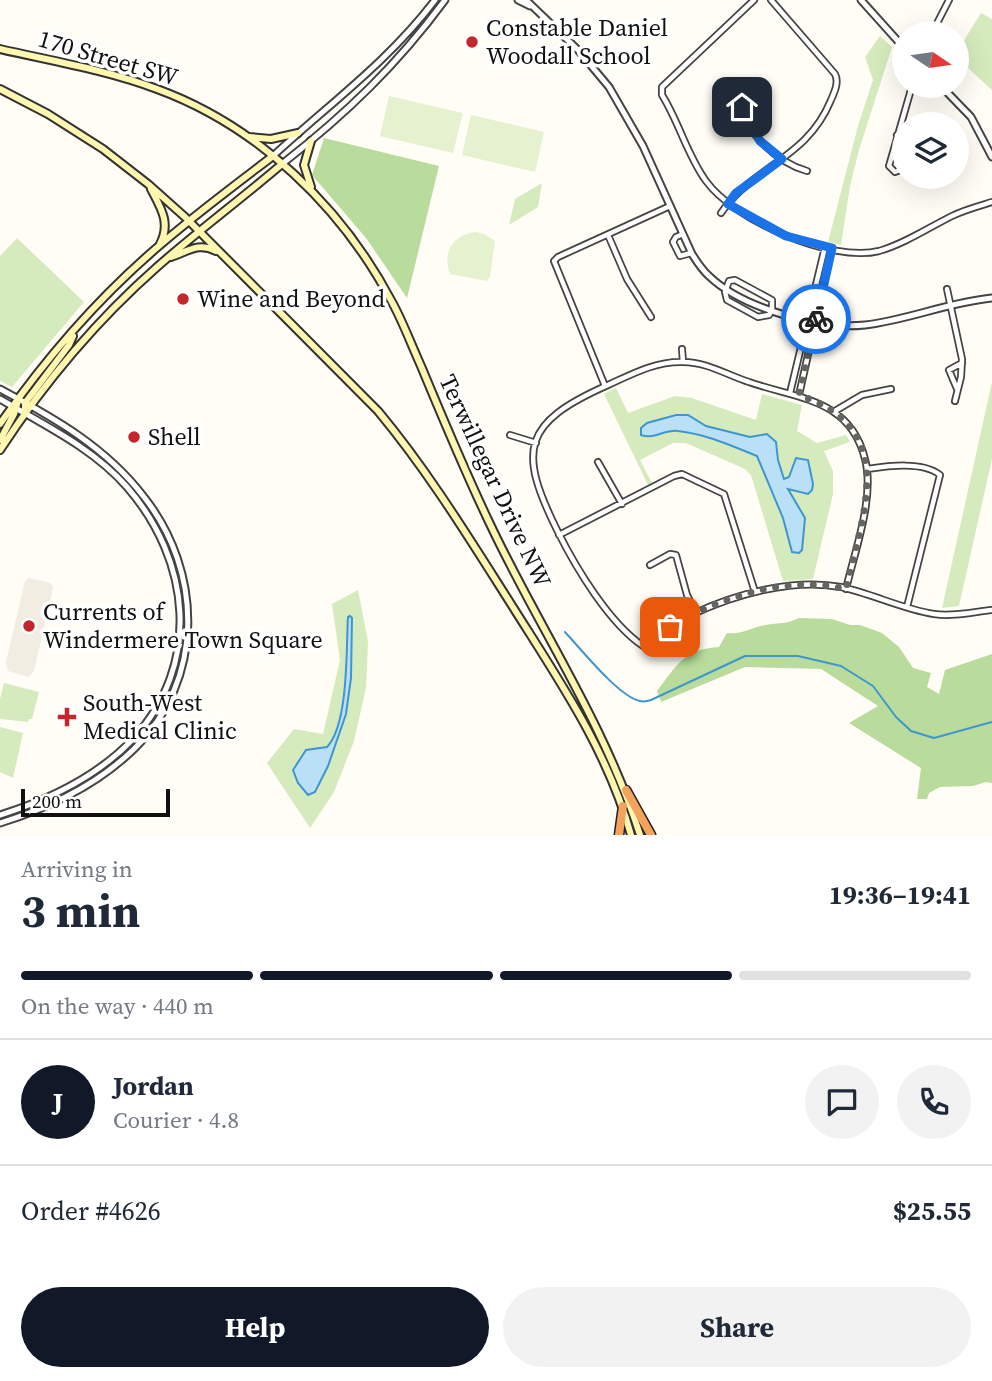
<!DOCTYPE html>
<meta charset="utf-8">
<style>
body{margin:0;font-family:"Source Serif 4",serif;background:#f2f2f3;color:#1f2937;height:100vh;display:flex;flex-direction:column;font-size:26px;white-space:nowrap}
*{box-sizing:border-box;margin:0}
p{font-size:23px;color:#747a83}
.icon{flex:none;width:38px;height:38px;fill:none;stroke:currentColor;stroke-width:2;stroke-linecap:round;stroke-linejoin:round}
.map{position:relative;height:835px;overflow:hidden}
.sheet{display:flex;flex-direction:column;background:#fff;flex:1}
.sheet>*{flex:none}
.needle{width:46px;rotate:103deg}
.fabs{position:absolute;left:892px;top:21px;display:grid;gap:14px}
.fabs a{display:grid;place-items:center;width:77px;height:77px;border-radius:50%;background:#fff;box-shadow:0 7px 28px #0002;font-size:35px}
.scale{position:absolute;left:21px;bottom:18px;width:149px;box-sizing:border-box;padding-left:7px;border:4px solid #111;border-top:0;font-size:19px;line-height:24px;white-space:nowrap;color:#111;-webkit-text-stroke:5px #fff;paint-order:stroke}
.pin{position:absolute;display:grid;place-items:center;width:60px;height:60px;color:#fff;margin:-30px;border-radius:14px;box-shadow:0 4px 10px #0006}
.courier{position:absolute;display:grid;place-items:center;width:70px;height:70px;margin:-35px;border:5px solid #1a73e8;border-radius:50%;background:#fff;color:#222;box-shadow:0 2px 9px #0007}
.overview em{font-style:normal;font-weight:700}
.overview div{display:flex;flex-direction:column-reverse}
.overview{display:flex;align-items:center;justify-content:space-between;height:119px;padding:0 21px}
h1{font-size:46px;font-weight:700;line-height:52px}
.bar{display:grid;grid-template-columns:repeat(4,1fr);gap:10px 7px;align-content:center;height:84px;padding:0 21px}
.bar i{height:9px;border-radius:5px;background:#e0e1e3}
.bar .selected{background:#111827}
.bar p{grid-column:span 4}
.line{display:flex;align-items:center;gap:18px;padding:0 21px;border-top:2px solid #e0e1e3}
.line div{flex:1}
.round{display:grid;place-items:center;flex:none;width:74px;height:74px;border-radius:37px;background:#f2f2f3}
.cta{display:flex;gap:14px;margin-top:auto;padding:14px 21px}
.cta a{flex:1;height:80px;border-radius:42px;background:#111827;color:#fff;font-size:28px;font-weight:700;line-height:80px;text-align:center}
.cta a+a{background:#f2f2f3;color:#1f2937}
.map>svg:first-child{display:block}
</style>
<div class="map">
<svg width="992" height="835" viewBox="0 0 992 835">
<rect width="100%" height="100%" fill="#fffdf5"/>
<path fill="#d5ebbd" d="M 981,13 L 992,19 L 992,90 L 957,58 L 966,37 Z
M 880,36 L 892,47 L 859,150 L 850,186 L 841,245 L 828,242 L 858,126 L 873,80 L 865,57 Z
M 542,183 L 538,207 L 509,225 L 515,199 Z
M 17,238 L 84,302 L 12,387 L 0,381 L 0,256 Z
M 992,382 L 992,459 L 959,606 L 942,608 Z
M 616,388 L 628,413 L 675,396 L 692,398 L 756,420 L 762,394 L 802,405 L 797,431 L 817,443 L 846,435 L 850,442 L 824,451 L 833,471 L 833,494 L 813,579 L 783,581 L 751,475 L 745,469 L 686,443 L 673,443 L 640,460 L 652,483 L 648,485 L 604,394 Z
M 358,590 L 368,641 L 366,688 L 354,741 L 334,792 L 310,828 L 267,763 L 294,729 L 323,734 L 340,660 L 332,604 Z
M 4,683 L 39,692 L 32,719 L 29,719 L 28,722 L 0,719 L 0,699 Z
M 0,727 L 23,733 L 13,778 L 0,772 Z"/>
<path fill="#b9dc9c" d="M 324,138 L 439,166 L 407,298 L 366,238 L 312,175 Z
M 799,618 L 832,619 L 850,625 L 860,625 L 882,633 L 899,647 L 913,668 L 931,673 L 927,687 L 939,694 L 945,670 L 992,654 L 992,783 L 986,782 L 973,786 L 940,787 L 929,793 L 927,799 L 917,799 L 921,768 L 849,723 L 878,706 L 821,669 L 745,667 L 661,702 L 657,691 C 677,665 684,649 719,647 L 727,633 C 743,635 751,627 766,625 C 781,622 784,625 799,618 Z"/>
<path fill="#e6f2cf" d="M 389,96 L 463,113 L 453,153 L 380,136 Z
M 471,115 L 544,132 L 535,172 L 462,155 Z
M 476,232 L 484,234 L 495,241 L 490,277 L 487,281 L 450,274 C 442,253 453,234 476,232 Z"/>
<path fill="#f1ede2" d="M 29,578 L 51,583 L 53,588 L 34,671 L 29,677 L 8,671 L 6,662 L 25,581 Z"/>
<path fill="#b9e0f7" stroke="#3f96cf" stroke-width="2" d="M 676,415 L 688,415 L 706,426 L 750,437 L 767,434 L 776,442 L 778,460 L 784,479 L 789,477 L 796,458 L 808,460 L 813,484 L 812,490 L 808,494 L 788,489 L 805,518 L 802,550 L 799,553 L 792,552 L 783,518 L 757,456 C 732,446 706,434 678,431 C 665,429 654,440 641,435 L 641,428 L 647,423 Z
M 350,616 L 352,618 L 351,678 L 346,714 L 328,766 L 315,792 L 308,795 L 298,783 L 293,770 L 306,750 L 327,747 C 349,724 346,648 348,617 Z"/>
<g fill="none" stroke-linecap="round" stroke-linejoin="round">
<path stroke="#3f96cf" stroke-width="2" d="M 565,632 C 580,648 619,697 640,701 C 644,702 648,701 651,700 L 745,656 L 798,656 L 841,666 L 873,686 L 896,717 L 911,731 L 934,738 L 992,722"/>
<defs>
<path id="minor" d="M 754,0 L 662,87 L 662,95 C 679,122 687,155 706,181 C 734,220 831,263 879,251 C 904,244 928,228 952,216 C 964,210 979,206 992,202
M 932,33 L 949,0
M 759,91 L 749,96 L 743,103 C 744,134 779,163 807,171
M 897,135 L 905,142
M 905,168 L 895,172 L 889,166 L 912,86
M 721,213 C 754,165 807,159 831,100 C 835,91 839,82 835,74 L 771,0
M 683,234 L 676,237 L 673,242 L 680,256 L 691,253
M 608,235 L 627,279 L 651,317
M 735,280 L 772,300 L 772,310 L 769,315 L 758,317 L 727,300 L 725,292 L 729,281 Z
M 947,289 L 962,359 L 961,377 L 955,401
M 682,349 L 683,362
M 605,386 L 554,261 L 558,257 L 670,206
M 957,389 L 949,370 L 962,363
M 790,393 L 825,247
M 799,395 L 832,248
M 835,411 L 862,395 L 891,389
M 510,435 L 536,443
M 598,462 L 622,504
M 867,469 C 888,466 923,461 940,475 L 907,607
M 559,535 L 674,476 L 682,474 L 724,494 L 755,592
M 650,565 L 670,554 L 676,555 L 687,595 L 696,613
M 846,589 C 855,550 875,497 865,459 C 850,398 797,399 749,382 C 727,375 707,362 683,362 C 656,361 632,374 608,385 C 522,423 517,450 558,532 C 576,568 609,623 643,646 L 649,646 C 662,635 675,622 691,615 C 735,594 793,578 841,587 C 873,594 902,609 934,614 C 953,617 973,612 992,610"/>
<path id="tertiary" d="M 518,0 L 530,6
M 526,0 L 578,50 L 609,87 L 643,146 L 692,254 C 697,262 702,270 709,276 C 742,308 820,330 865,325 C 908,320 949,302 992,298
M 861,0 L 905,49
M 941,86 L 971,117 L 992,157
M 273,156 C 328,105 389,61 435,0
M 282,164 C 346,114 397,65 445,0
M 0,389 C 54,418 106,447 144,497 C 203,572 205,680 134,749 C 97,785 49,808 0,823
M 0,399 C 44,425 93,448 127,487 C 191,561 202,664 133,739 C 98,776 48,800 0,815"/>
<path id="secondary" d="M 0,49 C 52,61 107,70 157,89 C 258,126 342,207 392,302 C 403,322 411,344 421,366 C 443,419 465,472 490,524 C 539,628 605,724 640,835
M 0,89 L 48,114 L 103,149 L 148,184 L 185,217 L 378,411 C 428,471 469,538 511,604 C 558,679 607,749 631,835
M 249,137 L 271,139 L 298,133
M 311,141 L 304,165 L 311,187
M 151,189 C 161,208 171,223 160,244
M 171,257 C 189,251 198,242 216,251
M 25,413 L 25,403 L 69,345 L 73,336
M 0,424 C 46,358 99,297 160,245 C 196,214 235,185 273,156
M 0,440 L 14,414 L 18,401
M 0,450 C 44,383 97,320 157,267 C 198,231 241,199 282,164"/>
<path id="motorway" d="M 626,790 L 651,835
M 619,835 L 623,806"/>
</defs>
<use href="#minor" stroke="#444" stroke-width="8"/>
<use href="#tertiary" stroke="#444" stroke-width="9"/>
<use href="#secondary" stroke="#333" stroke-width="10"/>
<use href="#motorway" stroke="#222" stroke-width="11"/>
<use href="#minor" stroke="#fff" stroke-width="4.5"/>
<use href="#tertiary" stroke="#fff" stroke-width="5"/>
<use href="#secondary" stroke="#fff6b0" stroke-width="6"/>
<use href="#motorway" stroke="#f5a25d" stroke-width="8"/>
</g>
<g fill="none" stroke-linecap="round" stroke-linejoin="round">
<path stroke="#646461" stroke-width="7" stroke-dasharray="0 12.6" d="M 670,627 C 721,597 787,575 846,589 C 863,512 900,429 799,395 L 816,319"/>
<path stroke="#1a73e8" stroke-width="9" d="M 742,107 L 760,141 L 782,159 L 736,193 L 728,204 L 786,236 L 832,248 L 816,319"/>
</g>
<g fill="#c4262e" stroke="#fff" stroke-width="2.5">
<circle cx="472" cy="42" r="7"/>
<circle cx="183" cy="299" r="7"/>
<circle cx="134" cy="437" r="7"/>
<circle cx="29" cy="626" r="7"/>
<path d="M63.5 706.5h7v7h7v7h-7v7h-7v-7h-7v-7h7z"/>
</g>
<g text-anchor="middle" stroke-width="7" stroke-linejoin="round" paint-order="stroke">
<g font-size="24" fill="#111" stroke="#fff" text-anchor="start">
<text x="486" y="36">Constable Daniel<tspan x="486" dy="28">Woodall School</tspan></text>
<text x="197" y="307">Wine and Beyond</text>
<text x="148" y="445">Shell</text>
<text x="43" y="620">Currents of<tspan x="43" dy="28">Windermere Town Square</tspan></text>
<text x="83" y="711">South-West<tspan x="83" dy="28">Medical Clinic</tspan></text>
</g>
<g font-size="24" fill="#111" stroke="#fff">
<text transform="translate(108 58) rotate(16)" y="8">170 Street SW</text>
<text transform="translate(495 481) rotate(65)" y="8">Terwillegar Drive NW</text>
</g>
</g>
</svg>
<div class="fabs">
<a><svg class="needle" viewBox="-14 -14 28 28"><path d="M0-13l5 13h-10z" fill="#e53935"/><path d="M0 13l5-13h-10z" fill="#747a83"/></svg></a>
<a><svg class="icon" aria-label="layers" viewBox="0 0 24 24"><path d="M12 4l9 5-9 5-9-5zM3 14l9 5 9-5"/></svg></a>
</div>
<div class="scale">200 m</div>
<div class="pin" style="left:670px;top:627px;background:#ea580c"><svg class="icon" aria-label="bag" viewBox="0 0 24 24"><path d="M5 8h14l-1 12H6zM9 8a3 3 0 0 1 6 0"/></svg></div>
<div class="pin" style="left:742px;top:107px;background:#1f2937"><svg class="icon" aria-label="home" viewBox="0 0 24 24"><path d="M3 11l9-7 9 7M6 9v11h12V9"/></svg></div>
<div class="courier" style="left:816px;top:319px"><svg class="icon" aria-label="bike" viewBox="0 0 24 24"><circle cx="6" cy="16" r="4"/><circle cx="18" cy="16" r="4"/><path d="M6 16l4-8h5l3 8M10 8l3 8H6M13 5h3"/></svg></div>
</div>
<section class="sheet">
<div class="overview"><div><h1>3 min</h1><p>Arriving in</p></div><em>19:36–19:41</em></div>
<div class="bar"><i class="selected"></i><i class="selected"></i><i class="selected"></i><i></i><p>On the way · 440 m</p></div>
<div class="line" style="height:126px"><b class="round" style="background:#111827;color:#fff">J</b><div><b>Jordan</b><p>Courier · 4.8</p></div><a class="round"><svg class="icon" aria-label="chat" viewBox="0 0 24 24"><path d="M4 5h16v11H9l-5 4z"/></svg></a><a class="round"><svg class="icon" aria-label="phone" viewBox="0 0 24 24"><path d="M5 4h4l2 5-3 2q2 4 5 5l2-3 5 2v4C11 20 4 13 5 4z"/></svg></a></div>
<div class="line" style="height:91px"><div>Order #4626</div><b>$25.55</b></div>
<div class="cta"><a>Help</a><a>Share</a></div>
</section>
